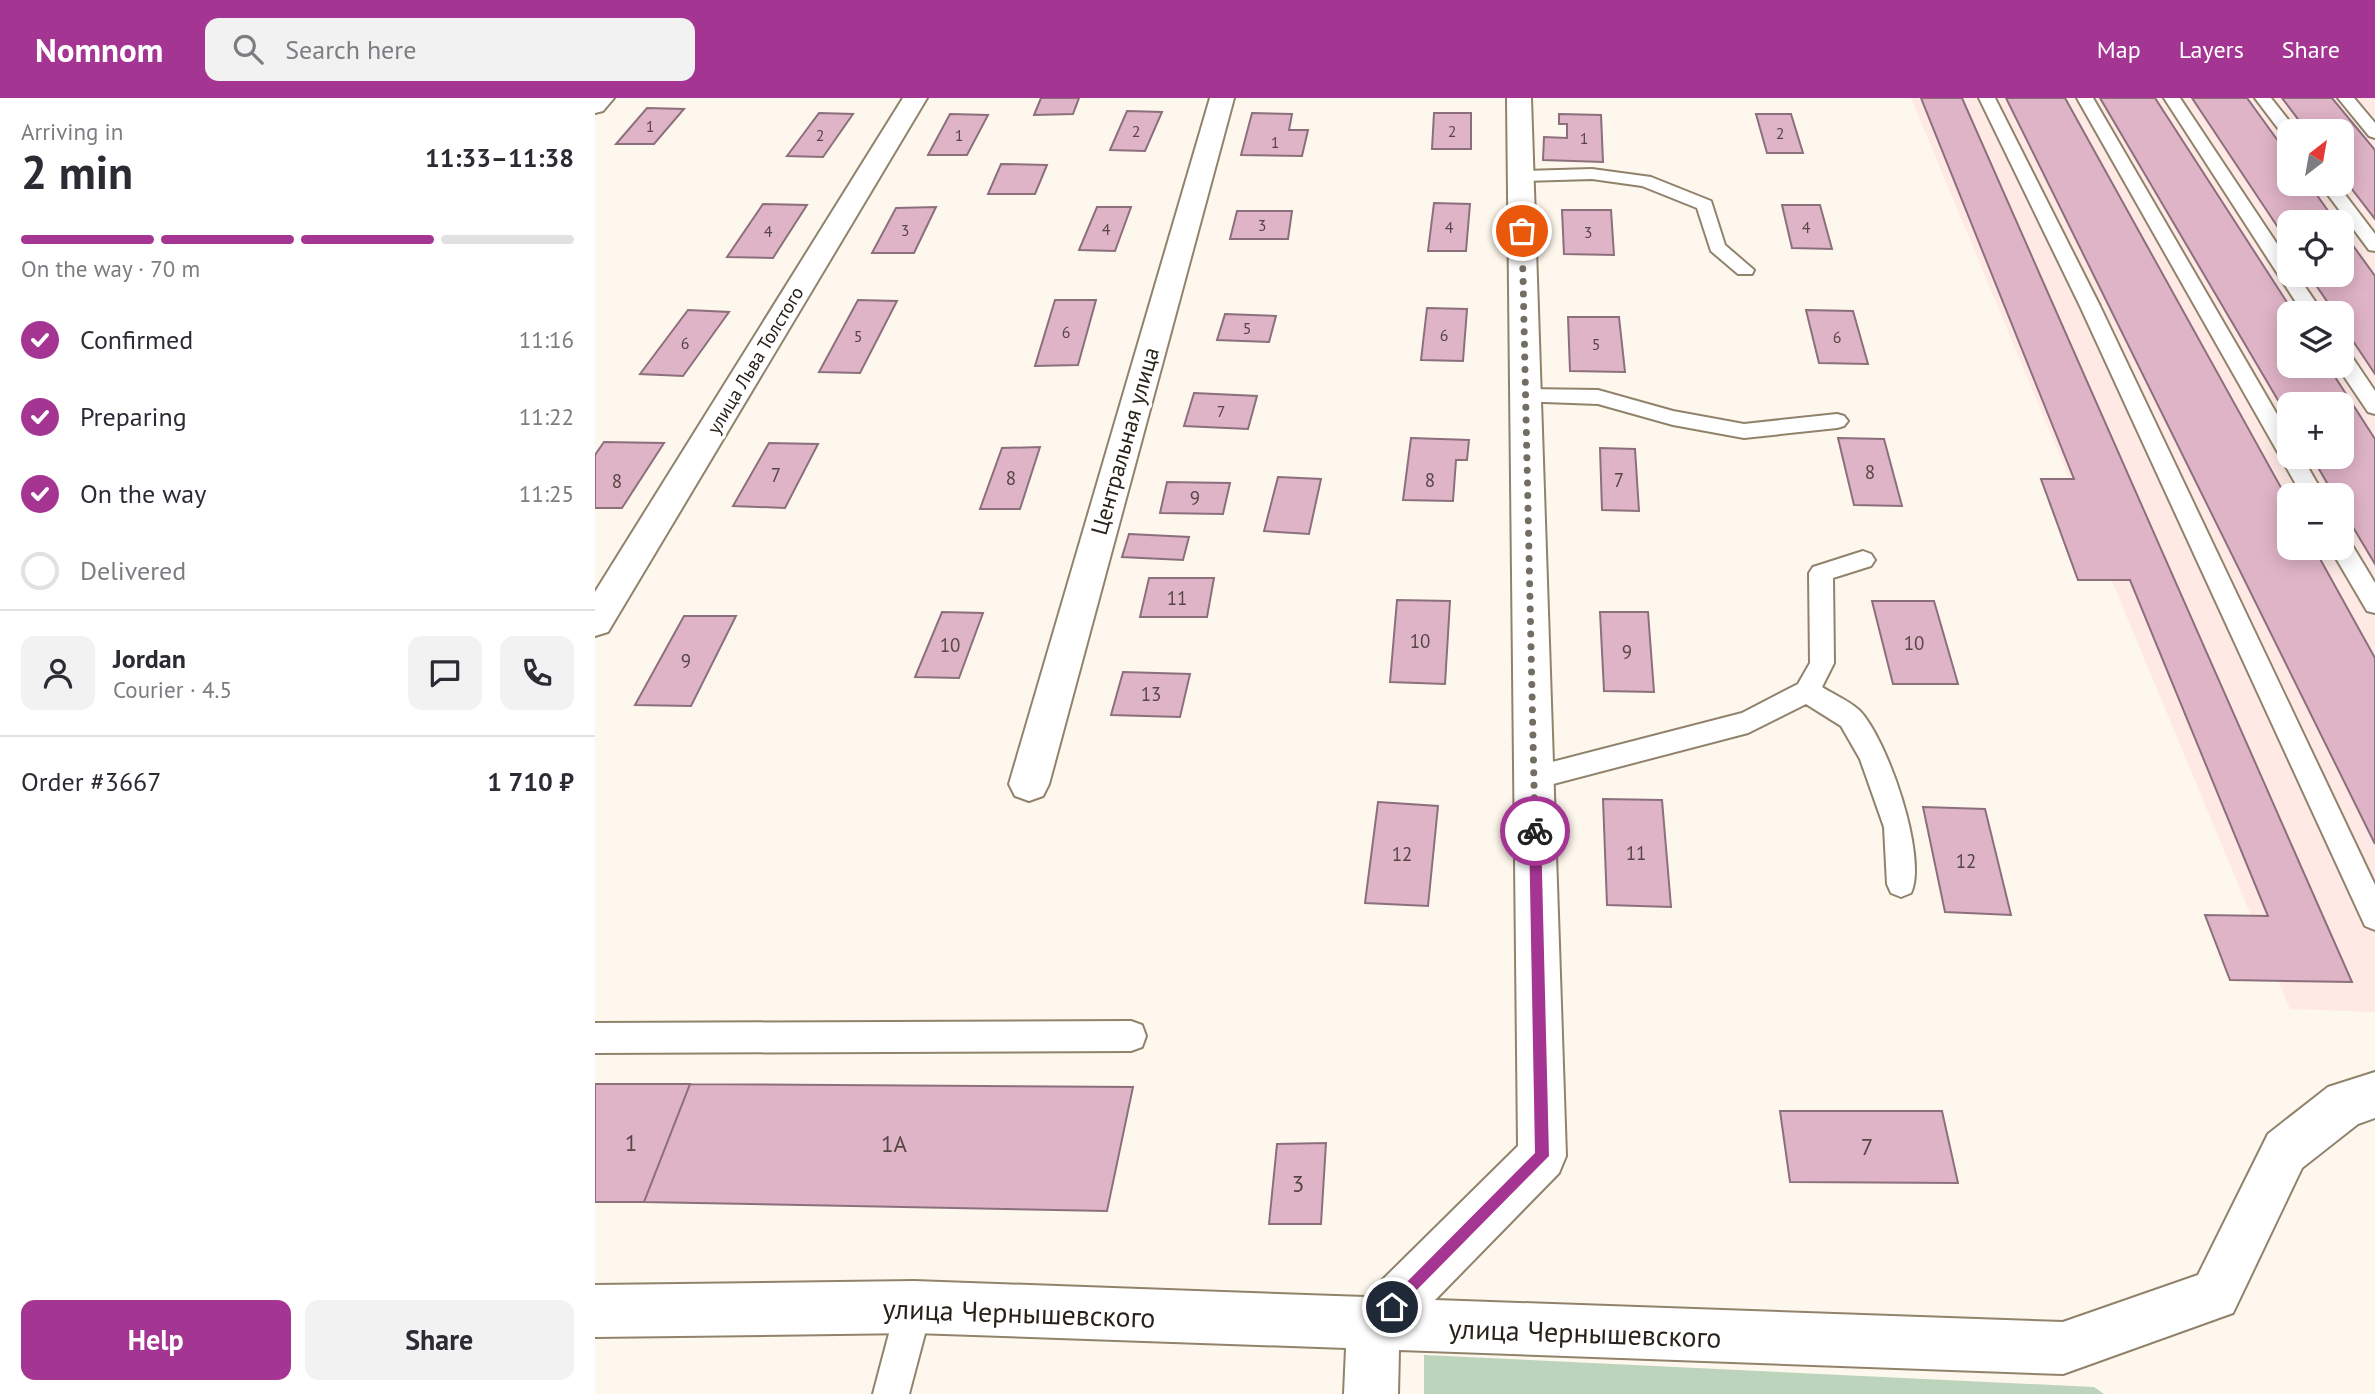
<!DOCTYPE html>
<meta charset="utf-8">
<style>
body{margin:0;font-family:"PT Sans",sans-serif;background:#f2f2f3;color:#2b2b33;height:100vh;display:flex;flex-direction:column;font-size:26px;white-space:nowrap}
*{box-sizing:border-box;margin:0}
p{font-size:23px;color:#7c7c81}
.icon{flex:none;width:38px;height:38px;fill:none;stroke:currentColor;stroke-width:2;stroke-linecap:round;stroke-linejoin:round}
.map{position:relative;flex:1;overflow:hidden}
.sheet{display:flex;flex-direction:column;background:#fff;width:595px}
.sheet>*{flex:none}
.needle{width:46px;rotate:31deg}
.buttons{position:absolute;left:1682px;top:21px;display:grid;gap:14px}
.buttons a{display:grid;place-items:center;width:77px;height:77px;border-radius:14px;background:#fff;box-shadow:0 4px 18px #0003;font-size:35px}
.pin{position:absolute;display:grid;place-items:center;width:60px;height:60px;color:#fff;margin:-30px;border:4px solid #fff;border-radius:50%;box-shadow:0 2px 7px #0007}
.courier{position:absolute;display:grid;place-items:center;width:70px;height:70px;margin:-35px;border:5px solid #a53592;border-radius:50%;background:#fff;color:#222;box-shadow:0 2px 9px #0007}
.headline em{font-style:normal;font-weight:700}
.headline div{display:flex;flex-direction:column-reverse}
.headline{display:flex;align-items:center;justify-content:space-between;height:119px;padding:0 21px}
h1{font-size:46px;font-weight:700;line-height:52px}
.bar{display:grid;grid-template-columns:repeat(4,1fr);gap:10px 7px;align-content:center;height:84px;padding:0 21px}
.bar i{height:9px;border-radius:5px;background:#e1e1e2}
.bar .active{background:#a53592}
.bar p{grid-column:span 4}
.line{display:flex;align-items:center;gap:18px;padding:0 21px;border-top:2px solid #e1e1e2}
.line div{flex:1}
.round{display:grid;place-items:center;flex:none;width:74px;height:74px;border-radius:14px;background:#f2f2f3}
ol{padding:0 21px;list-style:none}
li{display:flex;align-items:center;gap:21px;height:77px}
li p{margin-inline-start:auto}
li .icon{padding:7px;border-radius:50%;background:#a53592;color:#fff;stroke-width:4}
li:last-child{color:#7c7c81}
li i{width:38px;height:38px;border:4px solid #e1e1e2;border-radius:50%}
.cta{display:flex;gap:14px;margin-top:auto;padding:14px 21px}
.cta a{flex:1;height:80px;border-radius:14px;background:#a53592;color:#fff;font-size:28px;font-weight:700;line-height:80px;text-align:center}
.cta a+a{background:#f2f2f3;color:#2b2b33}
header{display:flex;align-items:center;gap:42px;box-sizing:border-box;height:98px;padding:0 35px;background:#a53592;color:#fff}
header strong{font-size:33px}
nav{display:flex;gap:38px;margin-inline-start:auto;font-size:24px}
.search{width:490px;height:63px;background:#f2f2f3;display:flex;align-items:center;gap:18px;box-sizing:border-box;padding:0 24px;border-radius:14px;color:#7c7c81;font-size:26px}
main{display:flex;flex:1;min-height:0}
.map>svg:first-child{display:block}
</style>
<header>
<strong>Nomnom</strong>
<div class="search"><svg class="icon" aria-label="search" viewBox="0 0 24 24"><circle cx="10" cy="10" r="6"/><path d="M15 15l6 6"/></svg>Search here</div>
<nav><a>Map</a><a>Layers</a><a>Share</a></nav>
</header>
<main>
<section class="sheet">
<div class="headline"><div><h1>2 min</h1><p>Arriving in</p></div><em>11:33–11:38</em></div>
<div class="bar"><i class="active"></i><i class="active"></i><i class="active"></i><i></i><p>On the way · 70 m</p></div>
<ol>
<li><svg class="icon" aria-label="check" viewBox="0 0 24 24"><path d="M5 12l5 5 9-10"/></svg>Confirmed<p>11:16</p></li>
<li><svg class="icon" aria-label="check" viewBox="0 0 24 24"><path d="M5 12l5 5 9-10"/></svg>Preparing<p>11:22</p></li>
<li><svg class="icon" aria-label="check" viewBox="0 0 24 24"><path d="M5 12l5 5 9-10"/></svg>On the way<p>11:25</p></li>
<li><i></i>Delivered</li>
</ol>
<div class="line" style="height:126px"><a class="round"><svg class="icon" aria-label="person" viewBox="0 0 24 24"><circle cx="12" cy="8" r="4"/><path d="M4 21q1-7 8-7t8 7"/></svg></a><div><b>Jordan</b><p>Courier · 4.5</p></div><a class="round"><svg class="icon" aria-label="chat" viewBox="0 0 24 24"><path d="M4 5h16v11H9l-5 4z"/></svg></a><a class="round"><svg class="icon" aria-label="phone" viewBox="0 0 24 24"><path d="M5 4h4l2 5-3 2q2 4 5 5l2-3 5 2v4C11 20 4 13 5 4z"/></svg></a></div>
<div class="line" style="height:91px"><div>Order #3667</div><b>1 710 ₽</b></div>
<div class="cta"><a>Help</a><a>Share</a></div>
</section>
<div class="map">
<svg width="1780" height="1296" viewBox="0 0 1780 1296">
<rect width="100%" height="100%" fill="#fef7ed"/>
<path fill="#fee9e5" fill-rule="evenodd" d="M 1316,0 L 1780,0 L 1780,914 L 1695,911 ZM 1694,33 L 1746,33 L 1746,86 L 1694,86 ZM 1694,124 L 1746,124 L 1746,177 L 1694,177 ZM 1694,215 L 1746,215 L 1746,268 L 1694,268 ZM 1694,306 L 1746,306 L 1746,359 L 1694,359 ZM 1694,397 L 1746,397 L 1746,450 L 1694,450 Z"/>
<path fill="#bbd4bb" d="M 829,1257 L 1499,1289 L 1509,1296 L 829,1296 Z"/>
<path fill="#e0b4c7" stroke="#8b707c" stroke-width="2" d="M 446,0 L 484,0 L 478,16 L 439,17 Z
M 1326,0 L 1367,0 L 1757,884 L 1635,882 L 1610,817 L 1673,818 L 1535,482 L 1483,482 L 1446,381 L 1479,381 Z
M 1411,0 L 1470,0 L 1694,404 L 1694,450 L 1719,450 L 1780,560 L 1780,746 Z
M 1505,0 L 1560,0 L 1699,215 L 1694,215 L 1694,268 L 1733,268 L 1780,341 L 1780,466 L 1746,409 L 1746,397 L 1739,397 L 1717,359 L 1746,359 L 1746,306 L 1694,306 L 1694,321 Z
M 1597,0 L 1652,0 L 1694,58 L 1694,86 L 1714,86 L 1741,124 L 1694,124 L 1694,146 Z
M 1687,0 L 1737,0 L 1780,52 L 1780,121 L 1746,77 L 1746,33 L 1712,33 Z
M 52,10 L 89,11 L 59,46 L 21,46 Z
M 532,13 L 567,14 L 550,53 L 515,52 Z
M 224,15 L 258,16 L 228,59 L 192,58 Z
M 657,15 L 697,16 L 694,32 L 713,32 L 707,58 L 646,57 Z
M 839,15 L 876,15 L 876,51 L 837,51 Z
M 355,16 L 393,17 L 372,57 L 333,57 Z
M 964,16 L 1006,17 L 1008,64 L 948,62 L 949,39 L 972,40 L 972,26 L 964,26 Z
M 1161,16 L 1196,16 L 1208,55 L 1172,55 Z
M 406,66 L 452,67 L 440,96 L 393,96 Z
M 839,105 L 875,106 L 871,153 L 833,153 Z
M 168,106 L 212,107 L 178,160 L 132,159 Z
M 1187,107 L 1225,107 L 1237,151 L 1197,150 Z
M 341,109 L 319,155 L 277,155 L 301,110 Z
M 502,109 L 536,109 L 520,153 L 484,152 Z
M 967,112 L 1016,112 L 1019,157 L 969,156 Z
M 642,113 L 697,113 L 693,141 L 635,141 Z
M 1746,131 L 1780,178 L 1780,276 L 1746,225 L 1746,215 L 1740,215 L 1714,177 L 1746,177 Z
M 263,202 L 302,203 L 265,275 L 224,274 Z
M 460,202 L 501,202 L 483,267 L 440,268 Z
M 832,210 L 872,211 L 868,263 L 826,262 Z
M 93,212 L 134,214 L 88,278 L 45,276 Z
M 1211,212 L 1258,213 L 1273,266 L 1224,265 Z
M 630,216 L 681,218 L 674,244 L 622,242 Z
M 973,219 L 1024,219 L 1030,274 L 975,273 Z
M 599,295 L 662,298 L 653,331 L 589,328 Z
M 816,340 L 874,342 L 872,362 L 861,362 L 858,403 L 808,402 Z
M 1243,340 L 1289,341 L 1307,408 L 1259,407 Z
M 9,344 L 69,345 L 27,410 L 0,410 L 0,357 Z
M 174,345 L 223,346 L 190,410 L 138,408 Z
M 445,349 L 425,411 L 385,411 L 407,350 Z
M 1005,350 L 1040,351 L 1044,413 L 1007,412 Z
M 683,379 L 726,381 L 714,436 L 669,433 Z
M 572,384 L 635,385 L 628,416 L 565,415 Z
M 534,436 L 594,439 L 588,462 L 527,459 Z
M 554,480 L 619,480 L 612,519 L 545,519 Z
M 802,502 L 855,503 L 850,586 L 795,584 Z
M 1277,503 L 1339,503 L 1363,586 L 1298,586 Z
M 347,514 L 388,515 L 364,580 L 320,579 Z
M 1005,514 L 1053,514 L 1059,594 L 1009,593 Z
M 89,518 L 141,518 L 96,608 L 40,607 Z
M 528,574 L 595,576 L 585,619 L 516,617 Z
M 1008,701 L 1067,702 L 1076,809 L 1012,807 Z
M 783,704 L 843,708 L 833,808 L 770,805 Z
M 1328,709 L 1390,711 L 1416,817 L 1350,814 Z
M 0,986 L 95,986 L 49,1104 L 0,1104 Z
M 95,986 L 538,989 L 512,1113 L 49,1104 Z
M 1185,1013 L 1347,1013 L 1363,1085 L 1195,1084 Z
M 731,1045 L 726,1126 L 674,1126 L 682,1046 Z"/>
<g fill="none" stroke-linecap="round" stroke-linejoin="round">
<defs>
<path id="lane" d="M 1384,0 L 1400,0 L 1505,208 L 1780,787 L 1780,832 L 1770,828 L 1485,208 Z
M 1482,0 L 1498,0 L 1694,337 L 1694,359 L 1707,359 L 1729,397 L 1707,397 Z
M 1569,0 L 1585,0 L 1694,164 L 1694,177 L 1702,177 L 1728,215 L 1708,215 Z
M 1660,0 L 1676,0 L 1702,33 L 1694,33 L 1694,39 L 1688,37 Z
M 1743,0 L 1759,0 L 1780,25 L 1780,40 L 1774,38 Z
M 997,71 L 1056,79 L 1116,103 L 1130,147 L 1159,172 L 1157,176 L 1143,176 L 1116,153 L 1102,110 L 1047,88 L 997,81 L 925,83 L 916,78 L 925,73 Z
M 1725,86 L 1742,86 L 1780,136 L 1780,153 L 1774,152 Z
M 1746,252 L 1753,253 L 1780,293 L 1780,316 L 1773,314 L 1742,268 L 1746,268 Z
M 930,291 L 1003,292 L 1078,313 L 1149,326 L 1242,316 L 1249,318 L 1253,323 L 1249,328 L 1242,330 L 1149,340 L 1078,327 L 1003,306 L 923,303 L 920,298 Z
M 1746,440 L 1754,442 L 1780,485 L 1780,515 L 1772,513 L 1735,450 L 1746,450 Z
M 1268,453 L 1276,456 L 1280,462 L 1276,468 L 1238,480 L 1239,565 L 1227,589 C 1238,596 1254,603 1264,612 C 1292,640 1333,759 1316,795 L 1306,799 L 1296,795 L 1292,786 L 1289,729 L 1265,661 L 1246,628 L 1211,606 L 1153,635 L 939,691 L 930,687 L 926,679 L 930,671 L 1147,615 L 1203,586 L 1215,565 L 1214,475 L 1218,469 Z
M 536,923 L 547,927 L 551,938 L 547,949 L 536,953 L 0,955 L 0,925 Z
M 319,1191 L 331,1197 L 337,1209 L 314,1296 L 278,1296 L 301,1209 L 307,1197 Z"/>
<path id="street" d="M 0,0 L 19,0 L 8,13 L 0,15 Z
M 308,0 L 332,0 L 13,534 L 0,538 L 0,494 Z
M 615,0 L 639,0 L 454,686 L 448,698 L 434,703 L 420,698 L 414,686 Z
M 912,0 L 936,0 L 971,1058 L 964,1075 L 840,1202 L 1468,1224 L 1603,1177 L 1673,1036 L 1733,989 L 1780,974 L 1780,1020 L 1763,1026 L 1707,1070 L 1638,1215 L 1468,1276 L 804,1252 L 803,1296 L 749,1296 L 751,1250 L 319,1235 L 0,1239 L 0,1187 L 319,1183 L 770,1199 L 923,1048 Z"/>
</defs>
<use href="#lane" stroke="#91836b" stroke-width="4"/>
<use href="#street" stroke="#91836b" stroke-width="4"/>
<use href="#lane" fill="#fff" fill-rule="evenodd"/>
<use href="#street" fill="#fff" fill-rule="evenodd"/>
</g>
<path fill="#a53592" d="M 940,728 L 946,733 L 954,1058 L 797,1217 L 792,1214 L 792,1204 L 940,1055 L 934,733 Z"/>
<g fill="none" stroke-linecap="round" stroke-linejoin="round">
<path stroke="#736d63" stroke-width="7" stroke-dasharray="0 12.6" d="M 927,133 L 940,733"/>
</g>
<g text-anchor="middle" stroke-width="7" stroke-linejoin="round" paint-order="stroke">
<g font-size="16" fill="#564644">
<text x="55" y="34">1</text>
<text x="541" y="39">2</text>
<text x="857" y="39">2</text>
<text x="1185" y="41">2</text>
<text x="225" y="43">2</text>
<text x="364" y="43">1</text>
<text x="989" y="46">1</text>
<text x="680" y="50">1</text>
<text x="667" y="133">3</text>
<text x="854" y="135">4</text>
<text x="1211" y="135">4</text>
<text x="511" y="137">4</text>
<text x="310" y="138">3</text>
<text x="173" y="139">4</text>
<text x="993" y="140">3</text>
<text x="652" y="236">5</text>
<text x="471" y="240">6</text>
<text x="849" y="243">6</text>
<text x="263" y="244">5</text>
<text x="1242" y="245">6</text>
<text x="90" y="251">6</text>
<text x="1001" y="252">5</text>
<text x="626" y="319">7</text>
</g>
<g font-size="19" fill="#282219" stroke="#fff">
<text transform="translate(160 262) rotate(-59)" y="7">улица Льва Толстого</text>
</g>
<g font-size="19" fill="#564644">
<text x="1275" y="381">8</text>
<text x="181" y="384">7</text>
<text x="416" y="387">8</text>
<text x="835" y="389">8</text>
<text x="1024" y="389">7</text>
<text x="22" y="390">8</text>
<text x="600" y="407">9</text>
<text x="582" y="507">11</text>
<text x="825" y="550">10</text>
<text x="1319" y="552">10</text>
<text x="355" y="554">10</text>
<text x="1032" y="561">9</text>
<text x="91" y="570">9</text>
<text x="556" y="603">13</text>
<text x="1041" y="762">11</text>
<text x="807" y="763">12</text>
<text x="1371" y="770">12</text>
</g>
<g font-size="23" fill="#282219" stroke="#fff">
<text transform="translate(530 343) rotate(-74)" y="8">Центральная улица</text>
</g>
<g font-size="23" fill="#564644">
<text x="36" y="1053">1</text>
<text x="299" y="1054">1А</text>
<text x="1272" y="1057">7</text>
<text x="703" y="1094">3</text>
</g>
<g font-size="28" fill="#282219" stroke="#fff">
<text transform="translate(424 1215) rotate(2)" y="10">улица Чернышевского</text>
<text transform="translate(990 1235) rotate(2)" y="10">улица Чернышевского</text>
</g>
</g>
</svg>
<div class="buttons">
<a><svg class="needle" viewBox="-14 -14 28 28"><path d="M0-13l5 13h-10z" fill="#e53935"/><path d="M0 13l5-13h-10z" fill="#7c7c81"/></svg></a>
<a><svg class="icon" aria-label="locate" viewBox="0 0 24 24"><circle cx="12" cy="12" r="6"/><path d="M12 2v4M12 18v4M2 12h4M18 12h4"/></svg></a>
<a><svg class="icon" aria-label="layers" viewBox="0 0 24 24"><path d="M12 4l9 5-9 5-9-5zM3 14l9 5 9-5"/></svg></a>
<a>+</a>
<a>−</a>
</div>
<div class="pin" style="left:927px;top:133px;background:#ea580c"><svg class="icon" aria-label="bag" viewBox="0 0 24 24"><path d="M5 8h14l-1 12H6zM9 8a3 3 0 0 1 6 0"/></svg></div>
<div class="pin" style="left:797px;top:1209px;background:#1f2937"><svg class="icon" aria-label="home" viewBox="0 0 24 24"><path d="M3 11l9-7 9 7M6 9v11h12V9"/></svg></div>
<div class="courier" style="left:940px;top:733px"><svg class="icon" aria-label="bike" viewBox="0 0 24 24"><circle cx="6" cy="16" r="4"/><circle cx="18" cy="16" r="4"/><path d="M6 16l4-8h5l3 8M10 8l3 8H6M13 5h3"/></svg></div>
</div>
</main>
